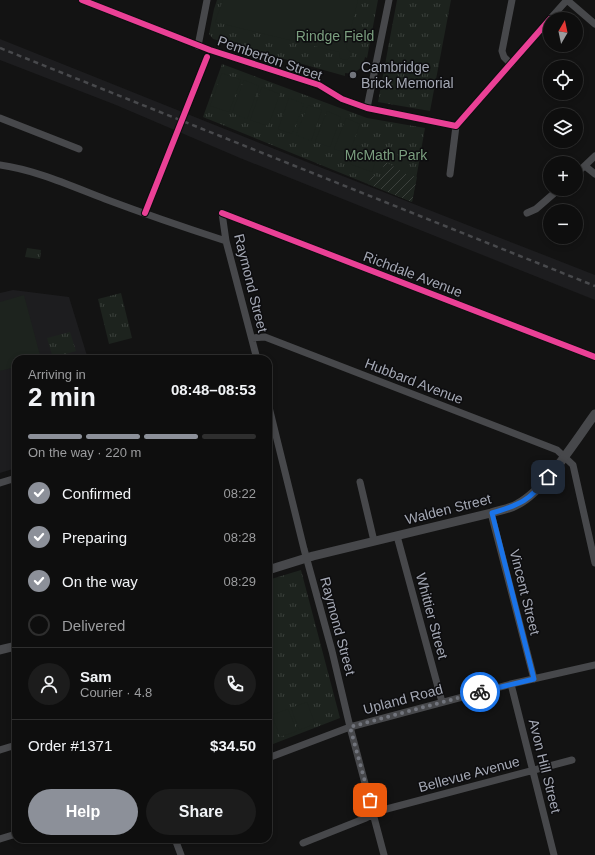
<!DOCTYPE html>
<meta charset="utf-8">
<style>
body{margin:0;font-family:Arial,sans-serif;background:#1c1c1c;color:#f1f3f6;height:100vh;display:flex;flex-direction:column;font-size:15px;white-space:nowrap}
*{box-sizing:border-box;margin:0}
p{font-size:13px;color:#9b9c9e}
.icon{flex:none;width:22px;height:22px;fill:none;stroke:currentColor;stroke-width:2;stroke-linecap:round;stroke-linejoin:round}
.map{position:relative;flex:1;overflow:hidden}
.drawer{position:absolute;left:12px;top:355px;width:260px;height:488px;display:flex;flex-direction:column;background:#0e0e0e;border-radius:12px;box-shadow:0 2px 6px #0003,0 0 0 1px #2e2e2e}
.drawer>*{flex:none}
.needle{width:26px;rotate:9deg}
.fabs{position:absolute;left:543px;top:12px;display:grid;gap:8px}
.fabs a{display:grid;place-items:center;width:40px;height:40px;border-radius:50%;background:#0e0e0e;box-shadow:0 2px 6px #0003,0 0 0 1px #2e2e2e;font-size:20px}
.pin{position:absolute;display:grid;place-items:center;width:34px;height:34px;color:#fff;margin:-17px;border-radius:8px;box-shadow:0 2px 6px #0006}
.courier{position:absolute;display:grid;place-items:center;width:40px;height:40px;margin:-20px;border:3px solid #1a73e8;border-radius:50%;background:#fff;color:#222;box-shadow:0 1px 5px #0007}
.summary em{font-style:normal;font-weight:800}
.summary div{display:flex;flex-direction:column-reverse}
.summary{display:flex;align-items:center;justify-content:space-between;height:68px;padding:0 16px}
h1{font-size:26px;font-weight:800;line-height:30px}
.bar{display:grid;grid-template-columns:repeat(4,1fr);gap:6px 4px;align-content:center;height:48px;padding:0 16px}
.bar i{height:5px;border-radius:3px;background:#2e2e2e}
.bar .on{background:#8c9099}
.bar p{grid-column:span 4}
.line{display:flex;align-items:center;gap:10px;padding:0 16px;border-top:1px solid #2e2e2e}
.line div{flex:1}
.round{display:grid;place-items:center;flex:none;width:42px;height:42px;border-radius:21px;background:#1c1c1c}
ol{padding:0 16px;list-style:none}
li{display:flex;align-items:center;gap:12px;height:44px}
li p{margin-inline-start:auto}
li .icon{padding:4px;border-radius:50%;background:#8c9099;color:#fff;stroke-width:4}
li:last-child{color:#9b9c9e}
li i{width:22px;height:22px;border:2px solid #2e2e2e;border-radius:50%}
.action{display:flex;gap:8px;margin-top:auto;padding:8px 16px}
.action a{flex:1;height:46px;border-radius:24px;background:#8c9099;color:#fff;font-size:16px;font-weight:800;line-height:46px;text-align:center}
.action a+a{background:#1c1c1c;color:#f1f3f6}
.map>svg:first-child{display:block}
</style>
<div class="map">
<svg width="595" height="855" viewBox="0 0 595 855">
<defs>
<pattern id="park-tufts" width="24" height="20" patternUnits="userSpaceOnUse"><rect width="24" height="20" fill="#1d231e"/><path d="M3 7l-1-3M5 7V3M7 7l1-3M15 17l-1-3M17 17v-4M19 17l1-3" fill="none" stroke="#3b403c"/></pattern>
<pattern id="garden-furrows" width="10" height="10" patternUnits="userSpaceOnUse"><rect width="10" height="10" fill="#1d231e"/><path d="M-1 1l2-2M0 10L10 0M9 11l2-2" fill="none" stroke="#3b403c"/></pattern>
</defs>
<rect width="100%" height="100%" fill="#131313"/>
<path fill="#1d1d1f" d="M 0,39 L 312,164 L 595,275 L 595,300 L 240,158 L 116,105 L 0,60 Z
M 13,290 L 69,297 L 88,359 L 16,359 L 16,468 L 0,473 L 0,293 Z"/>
<path fill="url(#park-tufts)" d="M 217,0 L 378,0 L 367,58 L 365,57 L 363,66 L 353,74 L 345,73 L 345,76 L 213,39 L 209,34 L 214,9 Z
M 397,0 L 451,0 L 430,111 L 378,102 Z
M 222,64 L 367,118 L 425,128 L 412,202 L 203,117 Z
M 27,248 L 41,250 L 40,259 L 25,257 Z
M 121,293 L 132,338 L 109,344 L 98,299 Z
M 70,332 L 76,351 L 53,358 L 47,338 Z
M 301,570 L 340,718 L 268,746 L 268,580 Z"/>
<path fill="url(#garden-furrows)" d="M 386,162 L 408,175 L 417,177 L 412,202 L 368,184 L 372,176 L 380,177 L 384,164 Z"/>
<path fill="#1d231e" d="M 223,0 L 358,0 L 346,48 L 351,52 L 351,56 L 348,59 L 344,60 L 340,58 L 339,52 L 215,22 Z
M 222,73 L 241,80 L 229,112 L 210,106 Z
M 244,80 L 259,86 L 247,119 L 232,113 Z
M 262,87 L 280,94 L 268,126 L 250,120 Z
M 289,98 L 304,104 L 292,134 L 278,129 Z
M 308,105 L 322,110 L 311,141 L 296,135 Z
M 327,111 L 341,117 L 330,147 L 315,142 Z
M 346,118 L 360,124 L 349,154 L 334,149 Z
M 357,145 L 378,153 L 372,172 L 350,164 Z
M 24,295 L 41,359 L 16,359 L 16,367 L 0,371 L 0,302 Z
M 307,702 L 315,724 L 299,730 L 291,708 Z
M 288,709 L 297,731 L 280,737 L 272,715 Z"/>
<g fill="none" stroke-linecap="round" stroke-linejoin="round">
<path stroke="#47484b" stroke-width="7" d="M 82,0 L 210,50 L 319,85 L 342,99 L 367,108 L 456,126 L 550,19
M 567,0 L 595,24
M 550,19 L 567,0
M 198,46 L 207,0
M 511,64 L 504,57 L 502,51 L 512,0
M 367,108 L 389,0
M 0,118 L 79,149
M 0,165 C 36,170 71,186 105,199 C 145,214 186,228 226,241
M 585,166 L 595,174
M 450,174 L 456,126
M 576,174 L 595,156
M 527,213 L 536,209 L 559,189
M 252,338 L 265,337 L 557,450 L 573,465 L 595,563
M 257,359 L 226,241 L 222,213 L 595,357
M 268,403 L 304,549 L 332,651 L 350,727 L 384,855
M 360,482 L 374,541
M 0,483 L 16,478
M 491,513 L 534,679
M 397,536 L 442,702
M 511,684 L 554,855
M 0,750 L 16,745
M 268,758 L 350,727 L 511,684 L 595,665
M 0,839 L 16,834
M 175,839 L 181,855
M 303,843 L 366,818 L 379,811 L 572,760"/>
<path stroke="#47484b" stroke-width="9" d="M 268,570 L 313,556 L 491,513 C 500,510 510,509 518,504 C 545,490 576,440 595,414
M 0,650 L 16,646"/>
<path stroke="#48494c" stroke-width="2.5" stroke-dasharray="5 4" stroke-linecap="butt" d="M 0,48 L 595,286"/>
<defs>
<path id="cycleway" d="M 82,0 L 210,50 L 319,85 L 342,99 L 367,108 L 456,126 L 550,19
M 145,213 L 207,57
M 222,213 L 595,357"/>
</defs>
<use href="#cycleway" stroke="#0d0d0f" stroke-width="8"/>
<use href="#cycleway" stroke="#ea4096" stroke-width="6"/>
</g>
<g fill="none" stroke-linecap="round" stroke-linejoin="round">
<path stroke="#71747c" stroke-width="4" stroke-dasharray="0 7.2" d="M 370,800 L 350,727 L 480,692"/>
<path stroke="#1a73e8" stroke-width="5" d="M 480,692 L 534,679 L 492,513 C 520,505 530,500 548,477"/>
</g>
<circle fill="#71747c" stroke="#0d0d0f" stroke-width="1.5" cx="353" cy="75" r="4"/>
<g text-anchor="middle" stroke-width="3" stroke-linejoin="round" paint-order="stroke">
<g font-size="14" fill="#7b9f7f" stroke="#0d0d0f">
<text x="335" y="41">Rindge Field</text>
<text x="386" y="160">McMath Park</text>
</g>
<g font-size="14" fill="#a4a8b4" stroke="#0d0d0f">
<text transform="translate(270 58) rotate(19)" y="5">Pemberton Street</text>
<text transform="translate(413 274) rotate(21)" y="5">Richdale Avenue</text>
<text transform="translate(251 283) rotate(76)" y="5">Raymond Street</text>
<text transform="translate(414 381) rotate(21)" y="5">Hubbard Avenue</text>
<text transform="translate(448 509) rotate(-14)" y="5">Walden Street</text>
<text transform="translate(525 592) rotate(76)" y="5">Vincent Street</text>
<text transform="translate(432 616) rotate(75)" y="5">Whittier Street</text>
<text transform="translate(338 626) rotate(75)" y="5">Raymond Street</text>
<text transform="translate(403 699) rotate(-15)" y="5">Upland Road</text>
<text transform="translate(545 766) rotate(76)" y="5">Avon Hill Street</text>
<text transform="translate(469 774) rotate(-15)" y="5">Bellevue Avenue</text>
</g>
<g font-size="14" fill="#a4a8b4" stroke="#0d0d0f" text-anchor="start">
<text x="361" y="72">Cambridge<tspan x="361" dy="16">Brick Memorial</tspan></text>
</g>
</g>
</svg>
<div class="fabs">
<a><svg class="needle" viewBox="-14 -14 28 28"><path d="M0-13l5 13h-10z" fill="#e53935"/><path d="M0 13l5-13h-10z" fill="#9b9c9e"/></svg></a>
<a><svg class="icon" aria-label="locate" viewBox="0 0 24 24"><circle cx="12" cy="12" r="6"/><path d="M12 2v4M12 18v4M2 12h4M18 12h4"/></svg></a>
<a><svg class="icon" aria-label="layers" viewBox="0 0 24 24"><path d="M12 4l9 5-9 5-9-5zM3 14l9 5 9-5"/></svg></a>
<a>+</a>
<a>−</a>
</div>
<div class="pin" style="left:370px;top:800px;background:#ea580c"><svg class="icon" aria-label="bag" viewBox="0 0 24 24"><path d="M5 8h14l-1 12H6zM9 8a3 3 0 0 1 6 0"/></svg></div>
<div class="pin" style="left:548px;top:477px;background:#1f2937"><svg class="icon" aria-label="home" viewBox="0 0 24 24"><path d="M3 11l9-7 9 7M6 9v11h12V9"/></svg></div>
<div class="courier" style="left:480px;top:692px"><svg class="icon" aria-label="bike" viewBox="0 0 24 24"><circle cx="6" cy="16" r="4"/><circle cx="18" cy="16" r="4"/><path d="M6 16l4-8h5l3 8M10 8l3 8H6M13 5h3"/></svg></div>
<section class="drawer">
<div class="summary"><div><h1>2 min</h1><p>Arriving in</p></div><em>08:48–08:53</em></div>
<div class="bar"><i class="on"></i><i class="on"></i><i class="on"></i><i></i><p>On the way · 220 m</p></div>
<ol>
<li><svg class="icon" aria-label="check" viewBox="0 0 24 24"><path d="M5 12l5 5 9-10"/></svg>Confirmed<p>08:22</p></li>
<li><svg class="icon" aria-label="check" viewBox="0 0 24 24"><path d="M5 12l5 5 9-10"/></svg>Preparing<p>08:28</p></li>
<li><svg class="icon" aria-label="check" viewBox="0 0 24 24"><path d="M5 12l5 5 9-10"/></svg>On the way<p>08:29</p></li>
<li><i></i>Delivered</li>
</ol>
<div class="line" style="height:72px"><a class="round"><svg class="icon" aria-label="person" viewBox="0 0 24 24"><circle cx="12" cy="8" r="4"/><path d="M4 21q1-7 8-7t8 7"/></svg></a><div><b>Sam</b><p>Courier · 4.8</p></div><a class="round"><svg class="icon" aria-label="phone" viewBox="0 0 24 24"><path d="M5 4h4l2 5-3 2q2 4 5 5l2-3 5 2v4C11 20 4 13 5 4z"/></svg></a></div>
<div class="line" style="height:52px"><div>Order #1371</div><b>$34.50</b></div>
<div class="action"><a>Help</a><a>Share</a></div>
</section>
</div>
